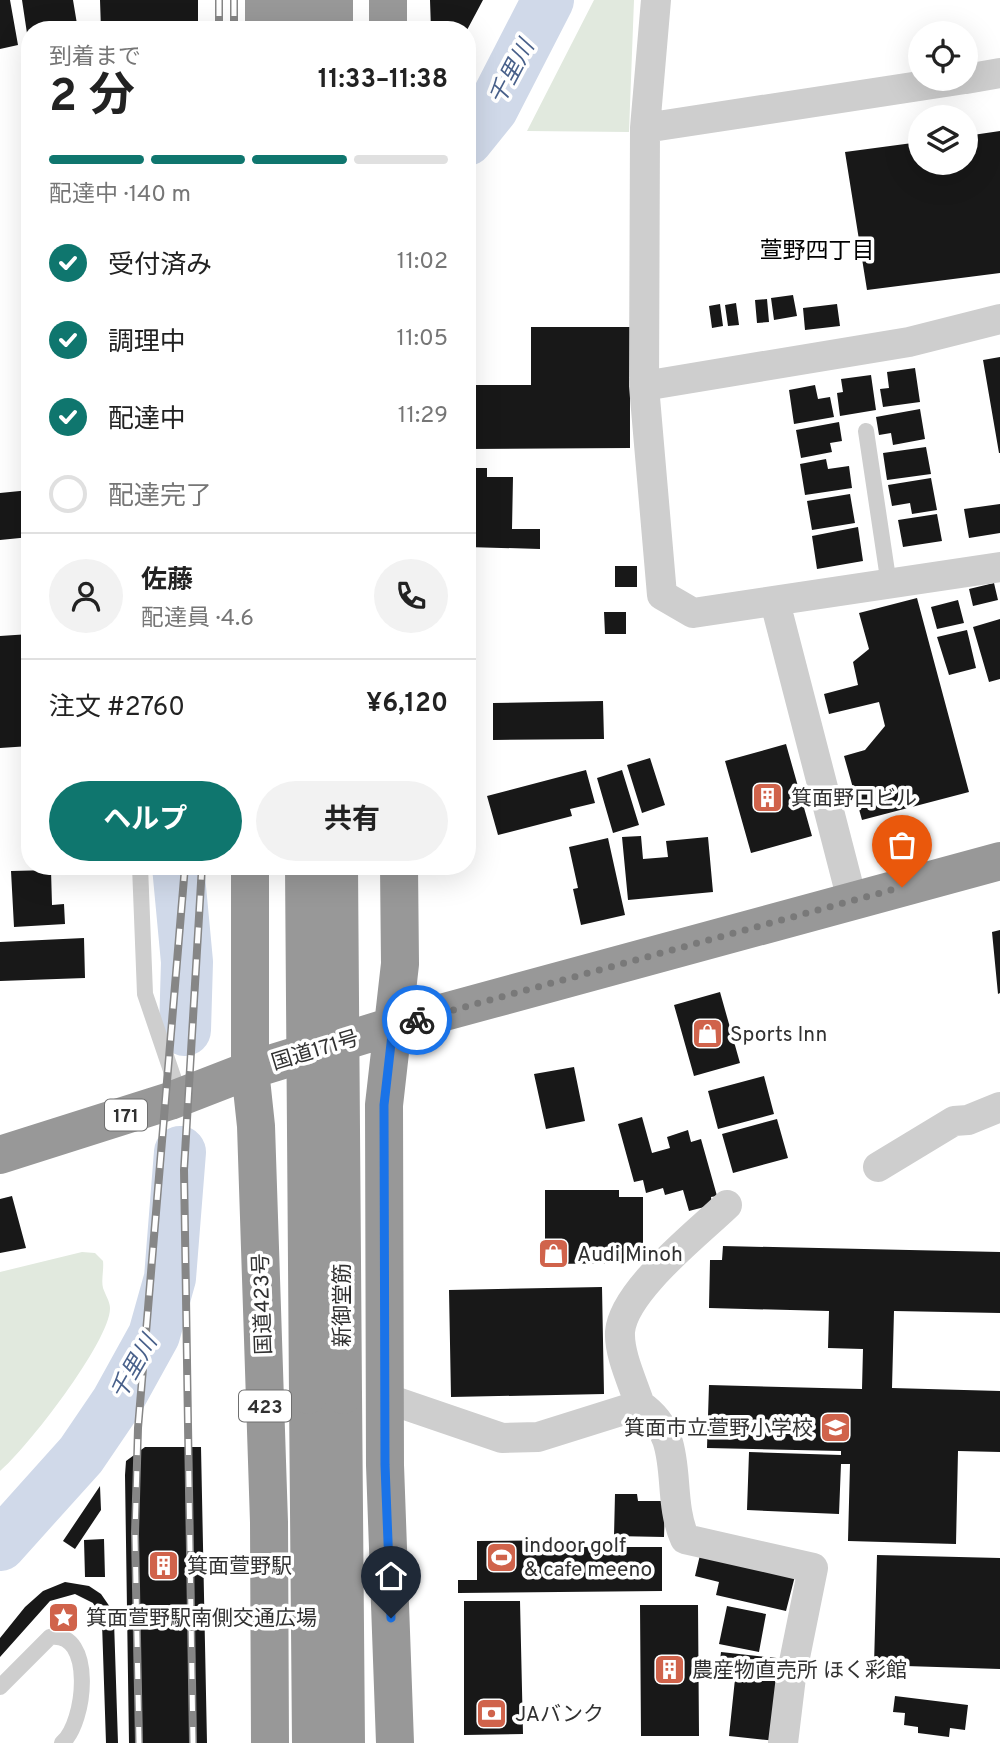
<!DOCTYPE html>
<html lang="ja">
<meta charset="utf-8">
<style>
body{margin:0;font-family:Overpass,"Noto Sans JP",sans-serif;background:#f2f2f2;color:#222;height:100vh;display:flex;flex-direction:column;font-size:26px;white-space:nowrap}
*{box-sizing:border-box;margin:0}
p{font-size:23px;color:#767676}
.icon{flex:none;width:38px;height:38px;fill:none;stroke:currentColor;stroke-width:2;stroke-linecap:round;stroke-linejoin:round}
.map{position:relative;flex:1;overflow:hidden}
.details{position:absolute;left:21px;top:21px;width:455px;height:854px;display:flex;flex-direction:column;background:#fff;border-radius:28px;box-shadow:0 7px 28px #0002}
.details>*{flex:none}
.buttons{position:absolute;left:908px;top:21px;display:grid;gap:14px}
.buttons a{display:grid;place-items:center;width:70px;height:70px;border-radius:50%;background:#fff;box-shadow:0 7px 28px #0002;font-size:35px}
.pin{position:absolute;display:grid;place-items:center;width:60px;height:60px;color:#fff;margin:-72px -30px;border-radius:50% 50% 50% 0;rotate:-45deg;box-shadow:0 0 7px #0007}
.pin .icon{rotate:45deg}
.courier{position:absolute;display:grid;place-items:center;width:70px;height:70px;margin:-35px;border:5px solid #1a73e8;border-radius:50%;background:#fff;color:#222;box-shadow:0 2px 9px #0007}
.headline em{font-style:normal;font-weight:700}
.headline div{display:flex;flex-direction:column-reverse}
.headline{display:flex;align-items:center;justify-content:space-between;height:119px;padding:0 28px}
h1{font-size:46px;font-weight:700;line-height:52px}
.bar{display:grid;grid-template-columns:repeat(4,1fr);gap:10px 7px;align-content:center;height:84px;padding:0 28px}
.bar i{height:9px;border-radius:5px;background:#e0e0e0}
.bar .active{background:#0f766e}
.bar p{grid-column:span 4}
.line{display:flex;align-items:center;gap:18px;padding:0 28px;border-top:2px solid #e0e0e0}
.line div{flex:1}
.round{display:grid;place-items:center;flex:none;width:74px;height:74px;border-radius:37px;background:#f2f2f2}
ol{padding:0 28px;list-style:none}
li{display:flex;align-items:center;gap:21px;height:77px}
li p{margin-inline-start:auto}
li .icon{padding:7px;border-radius:50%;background:#0f766e;color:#fff;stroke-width:4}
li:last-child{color:#767676}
li i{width:38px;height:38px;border:4px solid #e0e0e0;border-radius:50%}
.primary-button{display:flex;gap:14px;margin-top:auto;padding:14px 28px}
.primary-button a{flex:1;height:80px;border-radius:42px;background:#0f766e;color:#fff;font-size:28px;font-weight:700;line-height:80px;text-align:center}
.primary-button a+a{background:#f2f2f2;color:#222}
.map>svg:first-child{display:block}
</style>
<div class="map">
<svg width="1000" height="1743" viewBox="0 0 1000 1743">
<rect width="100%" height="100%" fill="#fff"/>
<path fill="#e1e9de" d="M 594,0 L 634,0 L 629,132 L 527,131 Z
M 82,1252 L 95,1253 L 103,1261 C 104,1270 101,1280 103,1288 C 105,1294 110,1302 110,1308 C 111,1340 26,1450 0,1471 L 0,1272 Z"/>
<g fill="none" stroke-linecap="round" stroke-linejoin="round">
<path stroke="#d0d9e9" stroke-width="52" d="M 467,140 L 492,109 L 548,0
M 178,866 L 187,962 L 185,1030
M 0,1545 L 81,1455 L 117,1402 L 154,1335 L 170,1278 L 180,1152"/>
</g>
<path fill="#181818" d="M 0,0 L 10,0 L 18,45 L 0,49 Z
M 22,0 L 73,0 L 78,30 L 30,30 L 28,40 Z
M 100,0 L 198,0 L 198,30 L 101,30 Z
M 430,0 L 483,0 L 467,30 L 431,30 Z
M 1000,131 L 1000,273 L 867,290 L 845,152 L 920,142 L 920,163 L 966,163 L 966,136 Z
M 793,295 L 797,316 L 774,320 L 771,298 Z
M 767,299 L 769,322 L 757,323 L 755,300 Z
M 736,303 L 739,325 L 728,326 L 725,305 Z
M 720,304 L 723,326 L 712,328 L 709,306 Z
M 837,304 L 840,326 L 805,330 L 803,308 Z
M 531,327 L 630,327 L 630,448 L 467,449 L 467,385 L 531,385 Z
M 1000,357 L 1000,453 L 999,453 L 983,360 Z
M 915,368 L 920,402 L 883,407 L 880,389 L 889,388 L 887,372 Z
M 871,375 L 876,410 L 840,416 L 837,393 L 843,392 L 841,379 Z
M 815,385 L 818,399 L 830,397 L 834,417 L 794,424 L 789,390 Z
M 920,409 L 925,439 L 893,445 L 891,433 L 879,435 L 876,417 Z
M 839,422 L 842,441 L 830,443 L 832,452 L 801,458 L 796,430 Z
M 926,447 L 931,474 L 887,480 L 883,453 Z
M 826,459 L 828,469 L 849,466 L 852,488 L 805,495 L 800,464 Z
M 467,468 L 487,468 L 487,477 L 513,477 L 512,529 L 540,529 L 540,549 L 467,547 Z
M 931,478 L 937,510 L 912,514 L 910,503 L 892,506 L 888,485 Z
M 30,490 L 30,537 L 0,540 L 0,493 Z
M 850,494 L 855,523 L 812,530 L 807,501 Z
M 1000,504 L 1000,533 L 969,538 L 964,509 Z
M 937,514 L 942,541 L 903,547 L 898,520 Z
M 858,527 L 863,561 L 817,569 L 812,536 Z
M 615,566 L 637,566 L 637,587 L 615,587 Z
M 994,583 L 998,600 L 973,606 L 969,589 Z
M 917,598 L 969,792 L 862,820 L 844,756 L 865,750 L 885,726 L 879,702 L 829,714 L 824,694 L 858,685 L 853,662 L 869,649 L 859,613 Z
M 958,600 L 964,623 L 937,629 L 931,607 Z
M 604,612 L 626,612 L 626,634 L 605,634 Z
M 1000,619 L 1000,679 L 989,682 L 973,627 Z
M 967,630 L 976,668 L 949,675 L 937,637 Z
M 30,634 L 30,746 L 0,748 L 0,636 Z
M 603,701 L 604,739 L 493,740 L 493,703 Z
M 786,744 L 812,836 L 751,853 L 725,761 Z
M 650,758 L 665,805 L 642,813 L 627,765 Z
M 586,770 L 595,803 L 570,809 L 572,816 L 498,835 L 487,796 Z
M 622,770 L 639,825 L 613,833 L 597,778 Z
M 641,836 L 643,859 L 668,857 L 666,841 L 708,837 L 713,892 L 628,900 L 622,837 Z
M 608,838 L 625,915 L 581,925 L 573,889 L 578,888 L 569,847 Z
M 51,870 L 52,905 L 64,904 L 65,924 L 14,927 L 11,871 Z
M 1000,930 L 1000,993 L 998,994 L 992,932 Z
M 84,938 L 85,978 L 0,981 L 0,942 Z
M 720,992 L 740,1063 L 694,1076 L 674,1005 Z
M 574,1067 L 585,1121 L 546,1129 L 534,1074 Z
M 764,1076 L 774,1114 L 718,1129 L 708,1091 Z
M 642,1117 L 652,1153 L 670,1148 L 667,1137 L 688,1130 L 691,1142 L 701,1139 L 717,1196 L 711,1197 L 712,1205 L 689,1211 L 683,1190 L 665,1195 L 663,1188 L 646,1193 L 643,1180 L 634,1182 L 618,1124 Z
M 777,1119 L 788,1158 L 733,1173 L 722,1134 Z
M 545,1190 L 619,1190 L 619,1197 L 643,1197 L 643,1263 L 545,1264 Z
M 12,1196 L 26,1248 L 0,1253 L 0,1199 Z
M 723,1246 L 1000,1252 L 1000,1313 L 894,1311 L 892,1388 L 1000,1391 L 1000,1452 L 958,1451 L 956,1544 L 848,1541 L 850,1464 L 841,1464 L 839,1514 L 747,1510 L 749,1452 L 841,1455 L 841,1451 L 707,1448 L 709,1385 L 862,1389 L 863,1349 L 828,1348 L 829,1311 L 709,1308 L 710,1260 L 722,1260 Z
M 602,1287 L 604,1394 L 451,1397 L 449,1290 Z
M 145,1447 L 201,1447 L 207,1743 L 129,1743 L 125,1475 L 126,1461 Z
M 100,1486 L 101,1510 L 75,1549 L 63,1541 Z
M 615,1494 L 637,1494 L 638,1501 L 665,1501 L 664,1537 L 614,1536 Z
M 104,1539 L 105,1577 L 85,1577 L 84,1540 Z
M 570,1540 L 570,1547 L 662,1547 L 662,1591 L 458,1593 L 458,1580 L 477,1580 L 477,1541 Z
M 700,1555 L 795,1576 L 786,1611 L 716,1595 L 719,1582 L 695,1576 Z
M 877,1555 L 1000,1558 L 1000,1669 L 874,1665 Z
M 65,1582 L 89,1586 L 101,1594 L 110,1607 L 114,1621 L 118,1743 L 106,1743 L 102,1623 L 93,1603 L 75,1594 L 50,1601 L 0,1657 L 0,1638 L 25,1607 L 43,1591 Z
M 464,1601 L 520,1601 L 523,1734 L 464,1735 Z
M 640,1605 L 698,1605 L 699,1736 L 641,1736 Z
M 727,1606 L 766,1614 L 759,1652 L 719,1644 Z
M 721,1652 L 786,1659 L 777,1741 L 729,1736 L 735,1679 L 718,1677 Z
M 895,1696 L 968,1705 L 965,1730 L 950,1728 L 949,1737 L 918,1733 L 918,1727 L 904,1725 L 905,1713 L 893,1712 Z"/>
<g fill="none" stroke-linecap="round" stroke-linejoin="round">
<path stroke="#cecece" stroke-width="16" d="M 866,431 L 889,585
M 140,866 L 145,994 L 180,1097
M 0,1687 L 50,1637 C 95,1630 86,1723 62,1743"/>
<path stroke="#cecece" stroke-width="30" d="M 656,0 L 645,128 L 644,386 L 662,595 L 693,613 L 1000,567
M 966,79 L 1000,73
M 645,128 L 965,79
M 644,386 L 909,342 L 1000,319
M 775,602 L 852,900
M 878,1167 L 954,1121 L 968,1120 L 1000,1107
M 385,1398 L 502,1438 L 538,1437 L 640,1405 C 688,1437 664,1492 685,1539 L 813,1568 L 791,1677 L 783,1743
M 640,1405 C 633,1383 619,1355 620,1332 C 623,1291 698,1233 727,1205"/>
<path stroke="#989898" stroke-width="38" d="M 299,0 L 299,30
M 334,0 L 334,30
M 388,0 L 388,30
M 264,30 L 264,0
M 250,866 L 250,1070 L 256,1126 L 269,1522 L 270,1743
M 0,1155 L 170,1101 L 250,1070 L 393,1026 L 1000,861
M 308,1395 L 311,1743
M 343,1395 L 346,1743
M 395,1743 L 385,1465 L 384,1105 L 400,964 L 399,866"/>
<defs>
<path id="rail" d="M 219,0 L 219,30
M 234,0 L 234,30
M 139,1743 L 135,1534 L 138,1428 L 185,866
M 193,1743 L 184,1170 L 202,866"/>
</defs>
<use href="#rail" stroke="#868686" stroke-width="8"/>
<use href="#rail" stroke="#fff" stroke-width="5" stroke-dasharray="16" stroke-linecap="butt"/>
<path stroke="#989898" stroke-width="38" d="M 304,866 L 308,1395
M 339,866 L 343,1395"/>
</g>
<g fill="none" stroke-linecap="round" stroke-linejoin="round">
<path stroke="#797979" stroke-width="7" stroke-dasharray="0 12.6" d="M 417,1020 L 902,887"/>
<path stroke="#1a73e8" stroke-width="9" d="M 391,1618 L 385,1465 L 384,1105 L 393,1026 L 417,1020"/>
</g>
<defs>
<symbol id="building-square" viewBox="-11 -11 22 22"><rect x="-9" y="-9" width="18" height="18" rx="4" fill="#d0634b" stroke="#fff"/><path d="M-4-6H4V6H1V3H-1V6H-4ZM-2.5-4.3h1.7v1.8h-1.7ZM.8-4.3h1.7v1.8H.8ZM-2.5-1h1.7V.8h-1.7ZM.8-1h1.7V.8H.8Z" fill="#fff"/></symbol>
<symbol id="shop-square" viewBox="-11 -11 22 22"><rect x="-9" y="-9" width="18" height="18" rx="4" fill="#d0634b" stroke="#fff"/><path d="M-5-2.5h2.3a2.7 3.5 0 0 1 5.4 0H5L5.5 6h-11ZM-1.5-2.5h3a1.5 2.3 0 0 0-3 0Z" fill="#fff"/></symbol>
<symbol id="school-square" viewBox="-11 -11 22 22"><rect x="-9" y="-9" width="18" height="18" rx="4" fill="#d0634b" stroke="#fff"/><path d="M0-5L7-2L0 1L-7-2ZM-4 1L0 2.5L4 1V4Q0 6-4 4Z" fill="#fff"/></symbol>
<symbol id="stadium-square" viewBox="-11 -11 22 22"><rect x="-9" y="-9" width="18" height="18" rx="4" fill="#d0634b" stroke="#fff"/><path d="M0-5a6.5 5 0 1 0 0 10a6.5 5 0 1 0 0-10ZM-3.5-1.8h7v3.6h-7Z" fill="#fff"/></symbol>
<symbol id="sight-square" viewBox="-11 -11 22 22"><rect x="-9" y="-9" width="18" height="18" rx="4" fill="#d0634b" stroke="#fff"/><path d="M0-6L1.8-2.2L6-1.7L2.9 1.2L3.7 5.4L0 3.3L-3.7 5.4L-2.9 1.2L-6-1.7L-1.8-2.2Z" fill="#fff"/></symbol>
<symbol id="bank-square" viewBox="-11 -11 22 22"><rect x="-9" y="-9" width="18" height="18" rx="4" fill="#d0634b" stroke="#fff"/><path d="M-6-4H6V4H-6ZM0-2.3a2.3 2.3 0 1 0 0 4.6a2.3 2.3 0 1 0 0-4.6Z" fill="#fff"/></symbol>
</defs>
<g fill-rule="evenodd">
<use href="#building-square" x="750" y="780" width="35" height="35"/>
<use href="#shop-square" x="690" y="1016" width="35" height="35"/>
<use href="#shop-square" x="536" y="1236" width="35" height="35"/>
<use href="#school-square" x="818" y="1410" width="35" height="35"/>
<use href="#stadium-square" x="484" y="1540" width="35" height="35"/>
<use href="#building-square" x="146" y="1548" width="35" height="35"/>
<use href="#sight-square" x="46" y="1600" width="35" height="35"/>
<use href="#building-square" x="652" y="1652" width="35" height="35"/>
<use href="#bank-square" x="474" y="1696" width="35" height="35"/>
</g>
<g text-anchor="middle" stroke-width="7" stroke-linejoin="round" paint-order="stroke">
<g fill="#fff" stroke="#6f6f6f" stroke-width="2">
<rect x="105" y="1099.5" width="42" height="31" rx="5"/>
<rect x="239" y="1390.5" width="52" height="31" rx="5"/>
</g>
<g font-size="19" font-weight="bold" fill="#313131">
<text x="126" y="1122">171</text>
<text x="265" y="1413">423</text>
</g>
<g font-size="21" fill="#313131" stroke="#fff" text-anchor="start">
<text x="791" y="805">箕面野口ビル</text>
<text x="730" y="1041">Sports Inn</text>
<text x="577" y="1261">Audi Minoh</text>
<text x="813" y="1435" text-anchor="end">箕面市立萱野小学校</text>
<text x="524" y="1552">indoor golf<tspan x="524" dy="24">&amp; cafe meeno</tspan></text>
<text x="187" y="1573">箕面萱野駅</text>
<text x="86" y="1625">箕面萱野駅南側交通広場</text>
<text x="692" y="1677">農産物直売所 ほく彩館</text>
<text x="515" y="1721">JAバンク</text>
</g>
<g font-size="21" fill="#313131" stroke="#fff">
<text transform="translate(315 1050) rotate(-17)" y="7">国道171号</text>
<text transform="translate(262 1304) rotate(-92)" y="7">国道423号</text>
<text transform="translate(342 1305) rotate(-90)" y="7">新御堂筋</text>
</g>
<g font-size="23" font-style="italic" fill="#48608a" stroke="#fff">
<text transform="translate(511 72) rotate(-62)" y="8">千里川</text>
<text transform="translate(133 1367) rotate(-60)" y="8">千里川</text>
</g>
<g font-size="23" fill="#000" stroke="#fff">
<text x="817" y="258">萱野四丁目</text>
</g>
</g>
</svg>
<div class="buttons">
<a><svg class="icon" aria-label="locate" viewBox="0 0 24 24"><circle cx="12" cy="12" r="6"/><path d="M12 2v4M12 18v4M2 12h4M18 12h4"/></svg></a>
<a><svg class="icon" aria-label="layers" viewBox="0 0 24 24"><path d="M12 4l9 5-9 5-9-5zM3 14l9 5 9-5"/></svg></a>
</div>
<div class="pin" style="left:902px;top:887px;background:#ea580c"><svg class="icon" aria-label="bag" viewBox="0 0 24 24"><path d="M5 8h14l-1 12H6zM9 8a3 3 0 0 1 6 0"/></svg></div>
<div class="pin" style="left:391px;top:1618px;background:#1f2937"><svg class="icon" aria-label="home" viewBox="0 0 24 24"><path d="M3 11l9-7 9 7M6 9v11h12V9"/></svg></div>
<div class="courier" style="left:417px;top:1020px"><svg class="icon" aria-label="bike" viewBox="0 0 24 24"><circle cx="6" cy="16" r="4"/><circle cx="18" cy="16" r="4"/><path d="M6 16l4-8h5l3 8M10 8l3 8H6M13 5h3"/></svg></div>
<section class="details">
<div class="headline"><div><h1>2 分</h1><p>到着まで</p></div><em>11:33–11:38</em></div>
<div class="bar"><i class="active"></i><i class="active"></i><i class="active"></i><i></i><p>配達中 · 140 m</p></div>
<ol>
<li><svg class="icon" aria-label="check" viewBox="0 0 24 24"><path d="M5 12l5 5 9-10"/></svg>受付済み<p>11:02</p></li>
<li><svg class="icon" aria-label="check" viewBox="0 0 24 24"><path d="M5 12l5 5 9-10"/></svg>調理中<p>11:05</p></li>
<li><svg class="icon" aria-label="check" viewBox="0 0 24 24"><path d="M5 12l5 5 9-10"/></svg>配達中<p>11:29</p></li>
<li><i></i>配達完了</li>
</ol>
<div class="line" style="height:126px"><a class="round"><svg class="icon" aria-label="person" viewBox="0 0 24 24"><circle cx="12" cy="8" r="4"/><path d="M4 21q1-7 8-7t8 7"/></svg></a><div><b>佐藤</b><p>配達員 · 4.6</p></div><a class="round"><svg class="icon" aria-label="phone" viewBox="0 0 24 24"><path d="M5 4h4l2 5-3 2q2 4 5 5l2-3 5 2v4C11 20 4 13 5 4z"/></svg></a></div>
<div class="line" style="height:91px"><div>注文 #2760</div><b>¥6,120</b></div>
<div class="primary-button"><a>ヘルプ</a><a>共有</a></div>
</section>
</div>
